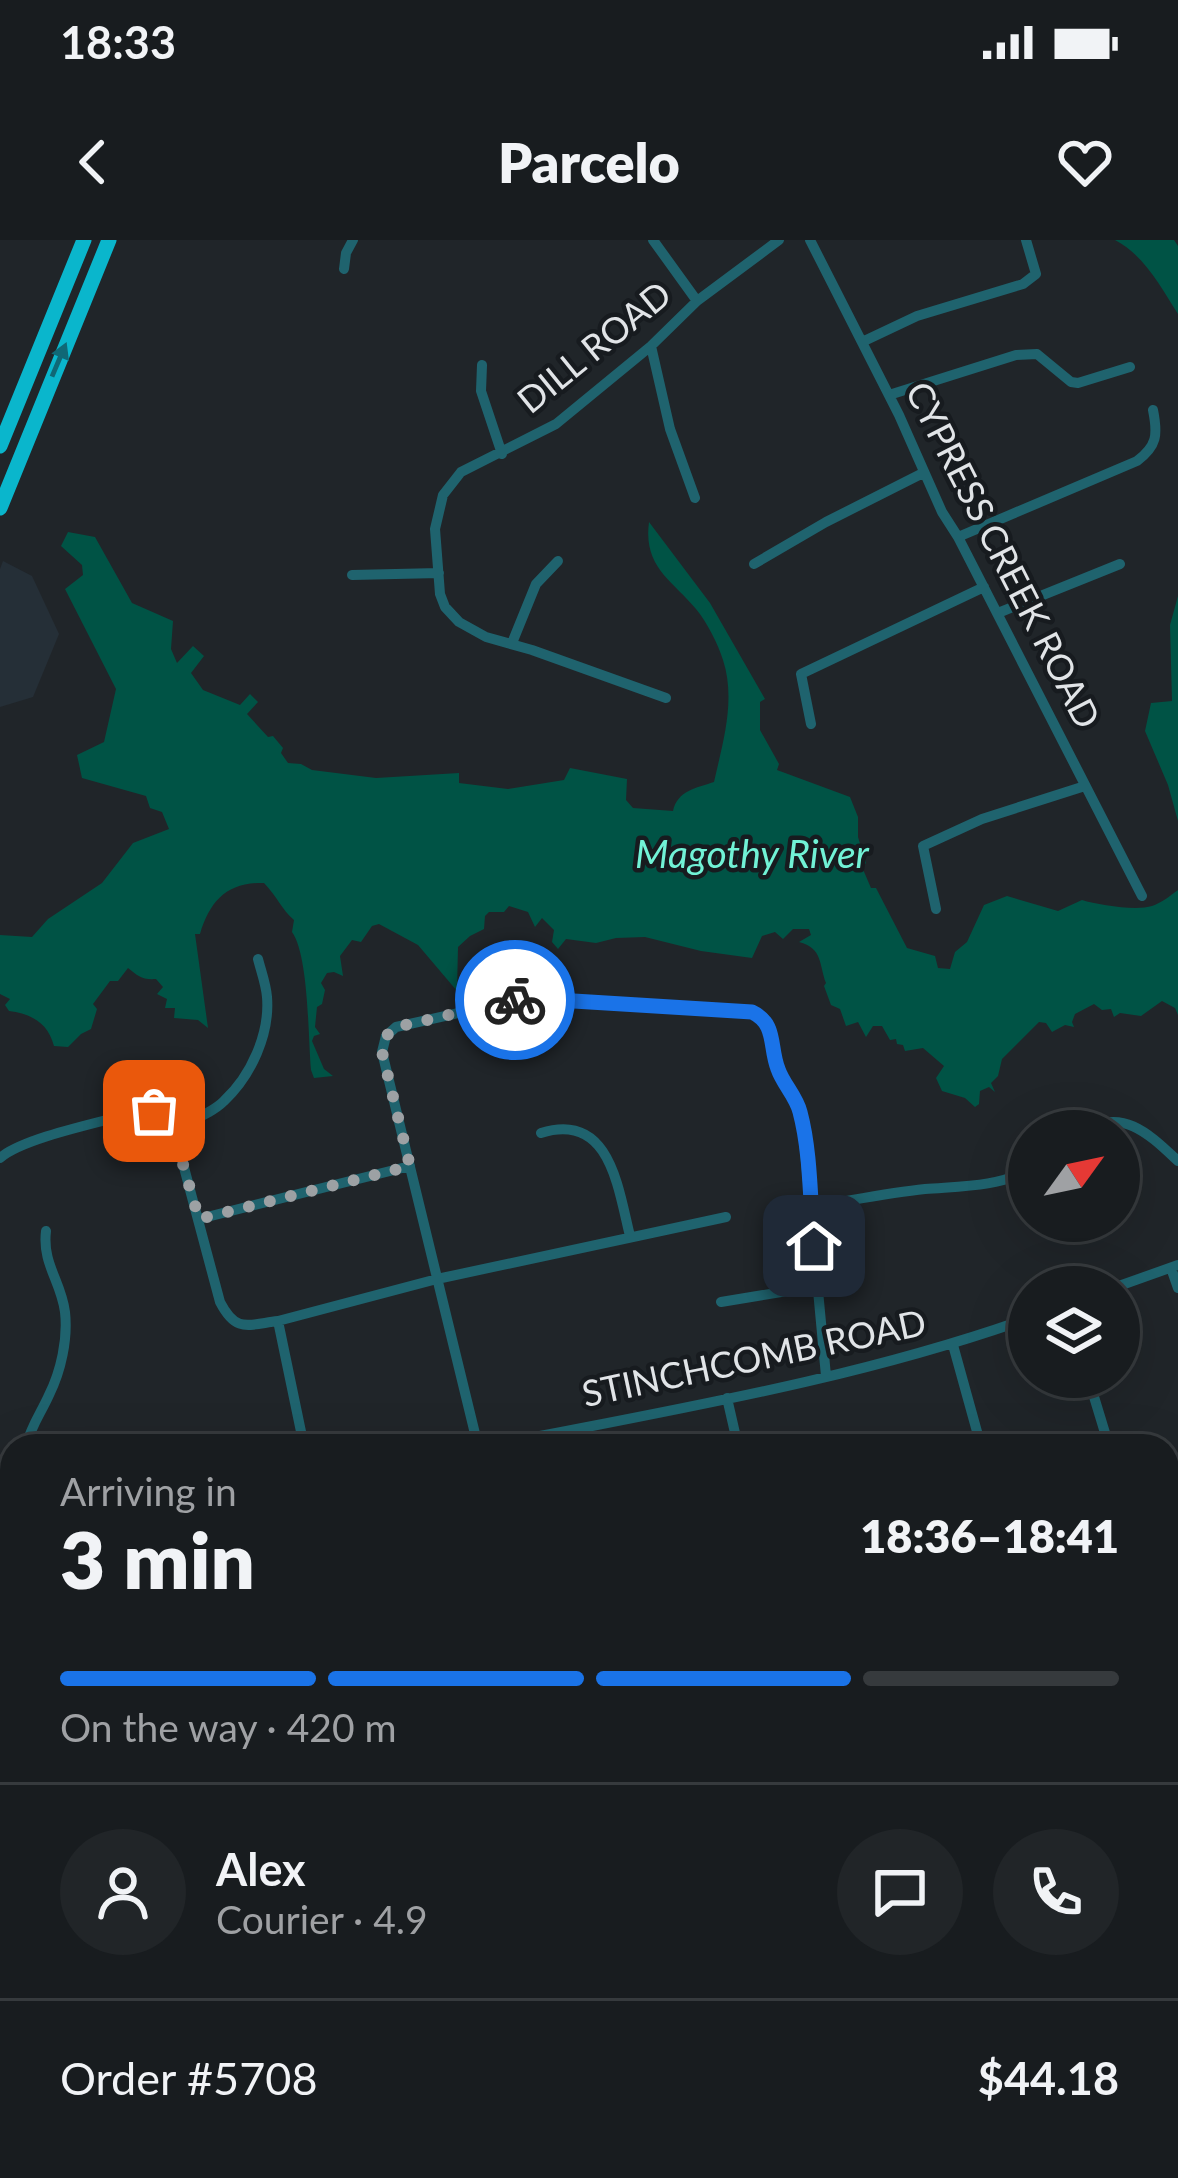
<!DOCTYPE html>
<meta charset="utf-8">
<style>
body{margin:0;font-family:Lato,sans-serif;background:#212528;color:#f1f3f6;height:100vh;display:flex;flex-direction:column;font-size:45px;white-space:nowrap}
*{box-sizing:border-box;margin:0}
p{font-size:39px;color:#9fa1a4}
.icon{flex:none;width:66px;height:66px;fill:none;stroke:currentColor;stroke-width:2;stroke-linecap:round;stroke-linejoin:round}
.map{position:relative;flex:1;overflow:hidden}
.sheet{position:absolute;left:0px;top:1194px;width:1179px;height:744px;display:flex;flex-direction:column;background:#181c1f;border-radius:36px 36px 0 0;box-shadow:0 12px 48px #0002,0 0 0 3px #363a3d}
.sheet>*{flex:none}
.needle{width:78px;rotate:57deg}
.tools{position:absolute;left:1008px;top:870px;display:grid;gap:24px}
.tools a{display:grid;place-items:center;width:132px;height:132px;border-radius:50%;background:#181c1f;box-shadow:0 12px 48px #0002,0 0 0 3px #363a3d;font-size:60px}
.pin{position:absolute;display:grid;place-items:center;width:102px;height:102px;color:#fff;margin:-51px;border-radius:24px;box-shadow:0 6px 18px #0006}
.courier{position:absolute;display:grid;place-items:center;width:120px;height:120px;margin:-60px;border:9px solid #1a73e8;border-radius:50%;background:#fff;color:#222;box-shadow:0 3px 15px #0007}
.head em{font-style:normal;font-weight:800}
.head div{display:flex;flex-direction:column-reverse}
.head{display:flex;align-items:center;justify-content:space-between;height:204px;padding:0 60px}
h1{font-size:78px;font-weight:800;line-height:90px}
.bar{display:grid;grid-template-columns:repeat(4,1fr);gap:18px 12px;align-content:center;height:144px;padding:0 60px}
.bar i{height:15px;border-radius:9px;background:#363a3d}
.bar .current{background:#1a73e8}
.bar p{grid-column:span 4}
.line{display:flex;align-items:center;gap:30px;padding:0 60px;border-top:3px solid #363a3d}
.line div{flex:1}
.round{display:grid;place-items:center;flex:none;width:126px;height:126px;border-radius:63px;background:#212528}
.status{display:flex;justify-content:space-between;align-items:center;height:84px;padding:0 60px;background:#181c1f;direction:ltr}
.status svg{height:33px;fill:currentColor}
header{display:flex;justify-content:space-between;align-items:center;height:156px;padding:0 60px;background:#181c1f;font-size:54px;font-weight:800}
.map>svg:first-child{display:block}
</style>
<div class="status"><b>18:33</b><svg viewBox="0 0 49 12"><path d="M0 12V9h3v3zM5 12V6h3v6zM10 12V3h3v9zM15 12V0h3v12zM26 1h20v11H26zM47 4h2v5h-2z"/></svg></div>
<header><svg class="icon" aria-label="back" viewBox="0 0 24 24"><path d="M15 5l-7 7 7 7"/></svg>Parcelo<svg class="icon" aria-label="heart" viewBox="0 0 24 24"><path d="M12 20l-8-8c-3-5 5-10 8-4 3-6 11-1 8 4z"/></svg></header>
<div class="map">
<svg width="1178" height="1938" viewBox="0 0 1178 1938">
<rect width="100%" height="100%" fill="#202529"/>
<path fill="#252f37" d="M 3,321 L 32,336 L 59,394 L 33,457 L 0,467 L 0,329 Z"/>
<path fill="#005345" d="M 1115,0 L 1174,0 L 1178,6 L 1178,74 C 1160,46 1145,16 1115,0 Z
M 649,282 L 710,363 L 765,459 L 760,462 L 760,490 L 779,524 L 777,530 L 850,557 L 858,577 L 858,597 L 866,623 L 862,627 L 871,648 L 876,648 L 907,708 L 935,716 L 938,728 L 950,729 L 955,712 L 967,702 L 984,665 L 1007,656 L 1058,671 L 1082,660 C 1098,665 1136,671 1152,666 C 1161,663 1170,656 1178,650 L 1178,775 L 1175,768 L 1162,761 L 1141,776 L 1120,773 L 1114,777 L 1111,769 L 1102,770 L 1094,764 L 1075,774 L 1072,782 L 1074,787 L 1065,785 L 1052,792 L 1046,783 L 1039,782 L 1002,819 L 998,836 L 991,843 L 995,852 L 989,847 L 980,851 L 979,864 L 975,867 L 965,858 L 942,851 L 936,838 L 944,826 L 923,808 L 905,811 L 903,805 L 897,804 L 896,799 L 890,800 L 882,786 L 873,786 L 866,797 L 858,782 L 846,786 L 840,769 L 831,765 L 824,746 L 826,743 C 819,725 823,708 799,702 L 811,695 L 809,689 L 793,689 L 783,699 L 775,692 L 762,696 L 752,718 L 701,711 L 645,697 L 616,698 L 596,703 L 566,699 L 558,709 L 552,702 L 554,690 L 542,678 L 535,687 L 528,672 L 509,666 L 504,672 L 489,672 L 485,676 L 484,689 L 470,696 L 458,707 L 457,751 L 418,705 L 379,684 L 372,686 L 361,702 L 352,700 L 340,716 L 343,736 L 334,732 L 327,733 L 321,743 L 325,750 L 322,764 L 317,767 L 315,787 L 320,794 L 314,796 L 312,801 L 324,829 L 333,836 L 314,838 L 311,830 C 308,798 309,716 292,692 L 294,680 C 282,670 276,655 264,643 C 227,642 210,661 200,694 L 195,694 L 208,788 L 198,780 L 174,778 L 175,768 L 165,768 L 167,759 L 157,754 L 163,747 L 156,739 C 142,740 138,736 128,728 L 118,741 L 110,741 L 93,764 L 97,769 L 91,789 L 81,794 L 68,807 L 54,806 C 48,783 32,774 9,771 L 5,765 L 10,759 L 0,754 L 0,695 L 32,697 L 48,679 L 102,643 L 133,603 L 169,589 L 162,572 L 150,568 L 146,556 L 82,538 L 77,515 L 104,502 L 116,449 L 65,349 L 83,335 L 82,325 L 61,306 L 68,292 L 95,297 L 132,363 L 173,381 L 171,409 L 177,423 L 193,406 L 204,416 L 191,433 L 203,450 L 240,465 L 250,454 L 258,462 L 247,474 L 268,497 L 273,496 L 283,508 L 281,513 L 288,523 L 301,524 L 312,530 L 376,538 L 459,533 L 459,543 L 508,549 L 564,540 L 570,528 L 627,539 L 626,560 L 633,568 L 673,571 C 677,551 696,548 714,542 C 723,502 736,460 723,420 C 718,404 707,382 696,369 C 672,340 643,327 649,282 Z
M 1178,356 L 1178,581 L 1168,545 L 1145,491 L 1151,463 L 1172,461 L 1170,385 Z
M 1167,1792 L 1178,1792 L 1178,1938 L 760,1938 L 761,1935 L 749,1926 L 1167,1926 Z
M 0,1898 L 12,1898 L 12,1926 L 53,1926 L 57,1938 L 0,1938 Z
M 286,1926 L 628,1926 L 625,1938 L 289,1938 L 290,1931 Z"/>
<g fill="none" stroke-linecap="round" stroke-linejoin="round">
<path stroke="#1f636e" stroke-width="10" d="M 653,0 L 697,61
M 810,0 L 899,175 L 942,272 L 958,297 L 1142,656
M 344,29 L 346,13 L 353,0
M 862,102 L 917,76 L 1023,44 L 1036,34 L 1026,0
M 651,106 L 670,189 L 695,258
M 482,125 L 481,151 L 502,214
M 889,155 L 1016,115 L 1037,114 L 1071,142 L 1078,143 L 1130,127
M 958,297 L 1137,221 C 1157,206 1158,195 1153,170
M 754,324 L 826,282 L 923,233
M 352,335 L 439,333
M 998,373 L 1120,324
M 512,403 L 536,344 L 558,321
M 666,458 L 532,410 L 486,397 L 459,382 L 445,367 L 440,354 L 435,289 L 443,255 L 461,232 L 556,184 L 651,106 L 697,61 L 779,0
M 811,484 L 801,434 L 984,347
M 936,669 L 923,606 L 982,579 L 1085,546
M 174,890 C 189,881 211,874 224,861 C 251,836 270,794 267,757 C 266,744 261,731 258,719
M 1085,891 C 1123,867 1150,895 1178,921
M 541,893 C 610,871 618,948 630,996
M 0,918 C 24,897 107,881 141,871 C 159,871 165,875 174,890 L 220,1062 C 236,1093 247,1085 278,1081 L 304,1206
M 810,967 C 849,961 887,953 925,949 C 961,946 997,947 1029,930
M 199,979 L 410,926
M 1171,1028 L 1178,1048
M 1116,1047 L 1178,1025
M 721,1062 L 818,1046
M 278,1081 L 437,1039 L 726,977
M 953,1105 L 981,1206
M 1088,1137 L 1109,1206
M 727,1158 L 738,1206
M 26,1206 C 31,1186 41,1173 49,1155 C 61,1131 68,1099 65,1072 C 61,1041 42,1024 46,991
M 478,1206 L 382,812 L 386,796 L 396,787 L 525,758 L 752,772 L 764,778 L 771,789 L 776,824 L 799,866 L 803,890 L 826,1136
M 490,1206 C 670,1170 855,1140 1029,1078
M 0,1273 L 12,1270
M 1167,1476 L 1178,1474
M 1167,1558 L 1178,1557
M 1167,1675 L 1178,1673
M 0,1766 L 12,1774
M 184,1938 L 187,1926"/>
<path stroke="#0ab6cc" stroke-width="15" d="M 0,206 L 84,0
M 0,268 L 109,0"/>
</g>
<defs><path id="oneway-solid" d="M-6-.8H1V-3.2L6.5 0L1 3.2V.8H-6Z" transform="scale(3)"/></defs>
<use fill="#106876" href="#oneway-solid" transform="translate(59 120) rotate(-67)"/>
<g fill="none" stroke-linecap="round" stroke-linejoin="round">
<path stroke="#9da1a4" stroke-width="12" stroke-dasharray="0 21.6" d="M 154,871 L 166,876 L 173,890 L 199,979 L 410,926 L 382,812 L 386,796 L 396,787 L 515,760"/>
<path stroke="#1a73e8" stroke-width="15" d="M 515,760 L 525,758 L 752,772 C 777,784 769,806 778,829 C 783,844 796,856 800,872 C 811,913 810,964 814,1006"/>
</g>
<g text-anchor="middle" stroke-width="9" stroke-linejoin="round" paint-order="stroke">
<g font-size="36" fill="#e1e4e7" stroke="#171b1f">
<text transform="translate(594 107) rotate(-39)" y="13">DILL ROAD</text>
<text transform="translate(1003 315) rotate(63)" y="13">CYPRESS CREEK ROAD</text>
<text transform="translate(754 1118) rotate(-12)" y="13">STINCHCOMB ROAD</text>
</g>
<g font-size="39" font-style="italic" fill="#71f2d6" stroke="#171b1f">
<text x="752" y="628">Magothy River</text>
</g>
</g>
</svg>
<div class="tools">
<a><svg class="needle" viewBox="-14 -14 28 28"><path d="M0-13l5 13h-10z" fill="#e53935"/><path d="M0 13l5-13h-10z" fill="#9fa1a4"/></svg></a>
<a><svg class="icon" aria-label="layers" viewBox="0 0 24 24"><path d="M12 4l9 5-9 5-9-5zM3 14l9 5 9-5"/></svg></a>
</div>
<div class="pin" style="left:154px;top:871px;background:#ea580c"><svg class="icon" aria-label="bag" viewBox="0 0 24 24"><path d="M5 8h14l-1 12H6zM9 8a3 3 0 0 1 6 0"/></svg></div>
<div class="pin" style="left:814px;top:1006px;background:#1f2937"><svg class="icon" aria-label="home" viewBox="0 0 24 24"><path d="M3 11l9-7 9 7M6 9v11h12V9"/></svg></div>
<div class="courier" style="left:515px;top:760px"><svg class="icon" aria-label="bike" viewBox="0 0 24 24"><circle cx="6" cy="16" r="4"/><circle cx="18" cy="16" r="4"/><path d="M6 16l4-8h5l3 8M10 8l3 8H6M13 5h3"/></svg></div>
<section class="sheet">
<div class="head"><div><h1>3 min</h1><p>Arriving in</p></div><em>18:36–18:41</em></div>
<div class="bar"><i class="current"></i><i class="current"></i><i class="current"></i><i></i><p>On the way · 420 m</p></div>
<div class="line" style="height:216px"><a class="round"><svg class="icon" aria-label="person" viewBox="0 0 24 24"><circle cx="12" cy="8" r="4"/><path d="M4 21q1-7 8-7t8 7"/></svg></a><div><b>Alex</b><p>Courier · 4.9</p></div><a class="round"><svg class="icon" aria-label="chat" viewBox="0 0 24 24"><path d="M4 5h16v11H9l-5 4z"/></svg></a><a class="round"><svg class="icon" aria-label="phone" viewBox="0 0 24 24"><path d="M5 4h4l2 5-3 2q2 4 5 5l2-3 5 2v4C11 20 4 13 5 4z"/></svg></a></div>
<div class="line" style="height:156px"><div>Order #5708</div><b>$44.18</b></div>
</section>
</div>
